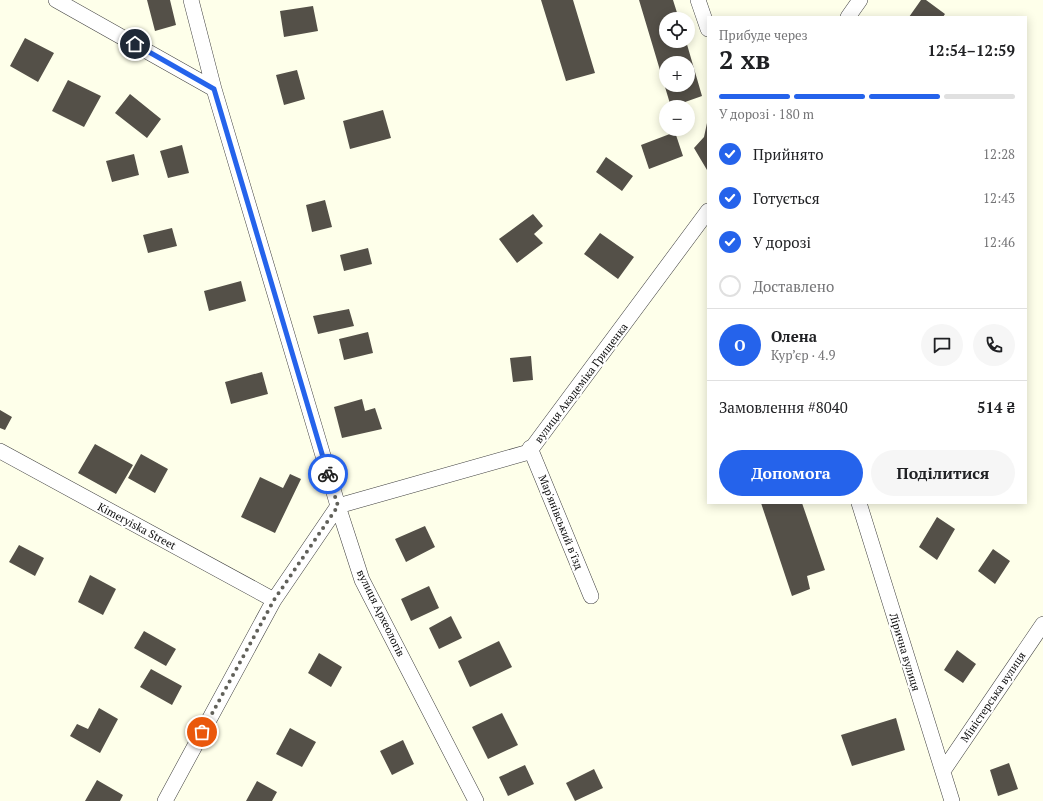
<!DOCTYPE html>
<html lang="uk">
<meta charset="utf-8">
<style>
body{margin:0;font-family:"PT Serif",serif;background:#f6f6f6;color:#202124;height:100vh;display:flex;flex-direction:column;font-size:15px;white-space:nowrap}
*{box-sizing:border-box;margin:0}
p{font-size:13px;color:#757577}
.icon{flex:none;width:22px;height:22px;fill:none;stroke:currentColor;stroke-width:2;stroke-linecap:round;stroke-linejoin:round}
.map{position:relative;flex:1;overflow:hidden}
.panel{position:absolute;left:707px;top:16px;width:320px;height:488px;display:flex;flex-direction:column;background:#fff;border-radius:0px;box-shadow:0 2px 10px #0003}
.panel>*{flex:none}
.tools{position:absolute;left:659px;top:12px;display:grid;gap:8px}
.tools a{display:grid;place-items:center;width:36px;height:36px;border-radius:50%;background:#fff;box-shadow:0 2px 10px #0003;font-size:20px}
.pin{position:absolute;display:grid;place-items:center;width:34px;height:34px;color:#fff;margin:-17px;border:2px solid #fff;border-radius:50%;box-shadow:0 1px 4px #0007}
.courier{position:absolute;display:grid;place-items:center;width:40px;height:40px;margin:-20px;border:3px solid #2563eb;border-radius:50%;background:#fff;color:#222;box-shadow:0 1px 5px #0007}
.summary em{font-style:normal;font-weight:600}
.summary div{display:flex;flex-direction:column-reverse}
.summary{display:flex;align-items:center;justify-content:space-between;height:68px;padding:0 12px}
h1{font-size:26px;font-weight:600;line-height:30px}
.bar{display:grid;grid-template-columns:repeat(4,1fr);gap:6px 4px;align-content:center;height:48px;padding:0 12px}
.bar i{height:5px;border-radius:3px;background:#e0e0e0}
.bar .current{background:#2563eb}
.bar p{grid-column:span 4}
.line{display:flex;align-items:center;gap:10px;padding:0 12px;border-top:1px solid #e0e0e0}
.line div{flex:1}
.round{display:grid;place-items:center;flex:none;width:42px;height:42px;border-radius:21px;background:#f6f6f6}
ol{padding:0 12px;list-style:none}
li{display:flex;align-items:center;gap:12px;height:44px}
li p{margin-inline-start:auto}
li .icon{padding:4px;border-radius:50%;background:#2563eb;color:#fff;stroke-width:4}
li:last-child{color:#757577}
li i{width:22px;height:22px;border:2px solid #e0e0e0;border-radius:50%}
.cta{display:flex;gap:8px;margin-top:auto;padding:8px 12px}
.cta a{flex:1;height:46px;border-radius:24px;background:#2563eb;color:#fff;font-size:16px;font-weight:600;line-height:46px;text-align:center}
.cta a+a{background:#f6f6f6;color:#202124}
.map>svg:first-child{display:block}
</style>
<div class="map">
<svg width="1043" height="801" viewBox="0 0 1043 801">
<rect width="100%" height="100%" fill="#feffea"/>
<path fill="#545048" fill-rule="evenodd" d="M 147,0 L 170,0 L 176,25 L 155,31 Z
M 541,0 L 573,0 L 595,73 L 566,81 Z
M 639,0 L 673,0 L 679,19 L 666,19 L 666,41 L 686,41 L 702,96 L 671,107 ZM 666,63 L 688,63 L 688,85 L 666,85 Z
M 921,0 L 926,0 L 945,14 L 943,17 L 909,17 Z
M 313,6 L 318,31 L 284,37 L 280,11 Z
M 25,38 L 54,53 L 38,82 L 10,66 Z
M 297,70 L 305,99 L 284,105 L 276,75 Z
M 68,80 L 101,96 L 84,127 L 52,111 Z
M 130,94 L 161,119 L 147,138 L 115,113 Z
M 383,110 L 391,138 L 350,149 L 343,121 Z
M 707,123 L 708,169 L 707,170 L 694,148 L 704,137 Z
M 675,132 L 683,156 L 649,169 L 641,145 Z
M 182,145 L 189,173 L 168,178 L 160,151 Z
M 134,154 L 139,175 L 112,182 L 106,161 Z
M 606,157 L 633,176 L 622,191 L 596,172 Z
M 325,200 L 332,227 L 312,232 L 306,205 Z
M 533,214 L 543,226 L 534,234 L 543,243 L 517,263 L 499,239 Z
M 172,228 L 177,246 L 148,253 L 143,235 Z
M 600,233 L 634,257 L 618,279 L 584,254 Z
M 368,248 L 372,264 L 344,271 L 340,255 Z
M 241,281 L 246,301 L 209,311 L 204,291 Z
M 349,309 L 354,326 L 318,334 L 313,316 Z
M 368,332 L 373,353 L 344,360 L 339,339 Z
M 531,356 L 533,380 L 513,382 L 510,358 Z
M 262,372 L 268,394 L 231,404 L 225,382 Z
M 362,399 L 365,411 L 375,408 L 382,429 L 342,438 L 334,407 Z
M 0,410 L 12,417 L 5,430 L 0,428 Z
M 95,444 L 133,465 L 116,494 L 78,473 Z
M 141,454 L 168,469 L 155,493 L 128,478 Z
M 290,474 L 301,479 L 275,533 L 241,517 L 260,477 L 283,488 Z
M 761,503 L 802,503 L 825,570 L 807,576 L 810,589 L 792,596 Z
M 937,517 L 955,529 L 937,560 L 919,547 Z
M 425,526 L 435,547 L 406,562 L 395,539 Z
M 19,545 L 44,558 L 35,576 L 9,562 Z
M 993,549 L 1010,561 L 995,584 L 978,571 Z
M 90,575 L 116,589 L 103,615 L 78,602 Z
M 429,586 L 439,608 L 411,621 L 401,599 Z
M 451,616 L 462,638 L 439,649 L 429,628 Z
M 144,631 L 176,649 L 166,666 L 134,648 Z
M 499,641 L 512,667 L 470,687 L 458,661 Z
M 957,650 L 976,664 L 963,683 L 944,670 Z
M 319,653 L 342,667 L 331,687 L 308,673 Z
M 151,669 L 182,686 L 172,705 L 140,687 Z
M 99,708 L 118,719 L 100,753 L 70,736 L 77,724 L 88,729 Z
M 502,713 L 518,745 L 488,759 L 472,727 Z
M 896,718 L 905,750 L 852,766 L 841,735 Z
M 290,728 L 316,742 L 302,767 L 276,754 Z
M 403,740 L 414,764 L 392,775 L 380,751 Z
M 1009,763 L 1018,789 L 998,796 L 990,770 Z
M 525,765 L 534,784 L 508,796 L 499,777 Z
M 594,769 L 603,788 L 575,801 L 566,783 Z
M 97,780 L 123,795 L 120,801 L 85,801 Z
M 257,781 L 277,792 L 272,801 L 246,801 Z"/>
<g fill="none" stroke-linecap="round" stroke-linejoin="round">
<defs>
<path id="minor" d="M 56,0 L 214,89
M 191,0 L 214,89 L 338,506 L 362,580 L 476,801
M 698,0 L 708,29
M 848,17 L 860,0
M 530,448 L 591,596
M 0,451 L 274,600
M 859,503 L 952,801
M 943,771 L 1043,624
M 165,801 L 274,600 L 338,506 L 529,452 L 708,211"/>
</defs>
<use href="#minor" stroke="#3f3f3f" stroke-width="16"/>
<use href="#minor" stroke="#fff" stroke-width="15"/>
</g>
<g fill="none" stroke-linecap="round" stroke-linejoin="round">
<path stroke="#61615a" stroke-width="4" stroke-dasharray="0 7.2" d="M 202,732 L 274,600 L 338,506 L 328,474"/>
<path stroke="#2563eb" stroke-width="5" d="M 135,44 L 214,89 L 328,474"/>
</g>
<g text-anchor="middle" stroke-width="4" stroke-linejoin="round" paint-order="stroke">
<g font-size="11" fill="#0c0c0c" stroke="#fff">
<text transform="translate(581 383) rotate(-53)" y="4">вулиця Академіка Грищенка</text>
<text transform="translate(561 522) rotate(68)" y="4">Мар'янівський в'їзд</text>
<text transform="translate(137 526) rotate(28)" y="4">Kimeryiska Street</text>
<text transform="translate(381 613) rotate(64)" y="4">вулиця Археологів</text>
<text transform="translate(905 652) rotate(73)" y="4">Лірична вулиця</text>
<text transform="translate(993 697) rotate(-56)" y="4">Міністерська вулиця</text>
</g>
</g>
</svg>
<div class="tools">
<a><svg class="icon" aria-label="locate" viewBox="0 0 24 24"><circle cx="12" cy="12" r="6"/><path d="M12 2v4M12 18v4M2 12h4M18 12h4"/></svg></a>
<a>+</a>
<a>−</a>
</div>
<div class="pin" style="left:202px;top:732px;background:#ea580c"><svg class="icon" aria-label="bag" viewBox="0 0 24 24"><path d="M5 8h14l-1 12H6zM9 8a3 3 0 0 1 6 0"/></svg></div>
<div class="pin" style="left:135px;top:44px;background:#1f2937"><svg class="icon" aria-label="home" viewBox="0 0 24 24"><path d="M3 11l9-7 9 7M6 9v11h12V9"/></svg></div>
<div class="courier" style="left:328px;top:474px"><svg class="icon" aria-label="bike" viewBox="0 0 24 24"><circle cx="6" cy="16" r="4"/><circle cx="18" cy="16" r="4"/><path d="M6 16l4-8h5l3 8M10 8l3 8H6M13 5h3"/></svg></div>
<section class="panel">
<div class="summary"><div><h1>2 хв</h1><p>Прибуде через</p></div><em>12:54–12:59</em></div>
<div class="bar"><i class="current"></i><i class="current"></i><i class="current"></i><i></i><p>У дорозі · 180 m</p></div>
<ol>
<li><svg class="icon" aria-label="check" viewBox="0 0 24 24"><path d="M5 12l5 5 9-10"/></svg>Прийнято<p>12:28</p></li>
<li><svg class="icon" aria-label="check" viewBox="0 0 24 24"><path d="M5 12l5 5 9-10"/></svg>Готується<p>12:43</p></li>
<li><svg class="icon" aria-label="check" viewBox="0 0 24 24"><path d="M5 12l5 5 9-10"/></svg>У дорозі<p>12:46</p></li>
<li><i></i>Доставлено</li>
</ol>
<div class="line" style="height:72px"><b class="round" style="background:#2563eb;color:#fff">О</b><div><b>Олена</b><p>Кур’єр · 4.9</p></div><a class="round"><svg class="icon" aria-label="chat" viewBox="0 0 24 24"><path d="M4 5h16v11H9l-5 4z"/></svg></a><a class="round"><svg class="icon" aria-label="phone" viewBox="0 0 24 24"><path d="M5 4h4l2 5-3 2q2 4 5 5l2-3 5 2v4C11 20 4 13 5 4z"/></svg></a></div>
<div class="line" style="height:52px"><div>Замовлення #8040</div><b>514 ₴</b></div>
<div class="cta"><a>Допомога</a><a>Поділитися</a></div>
</section>
</div>
